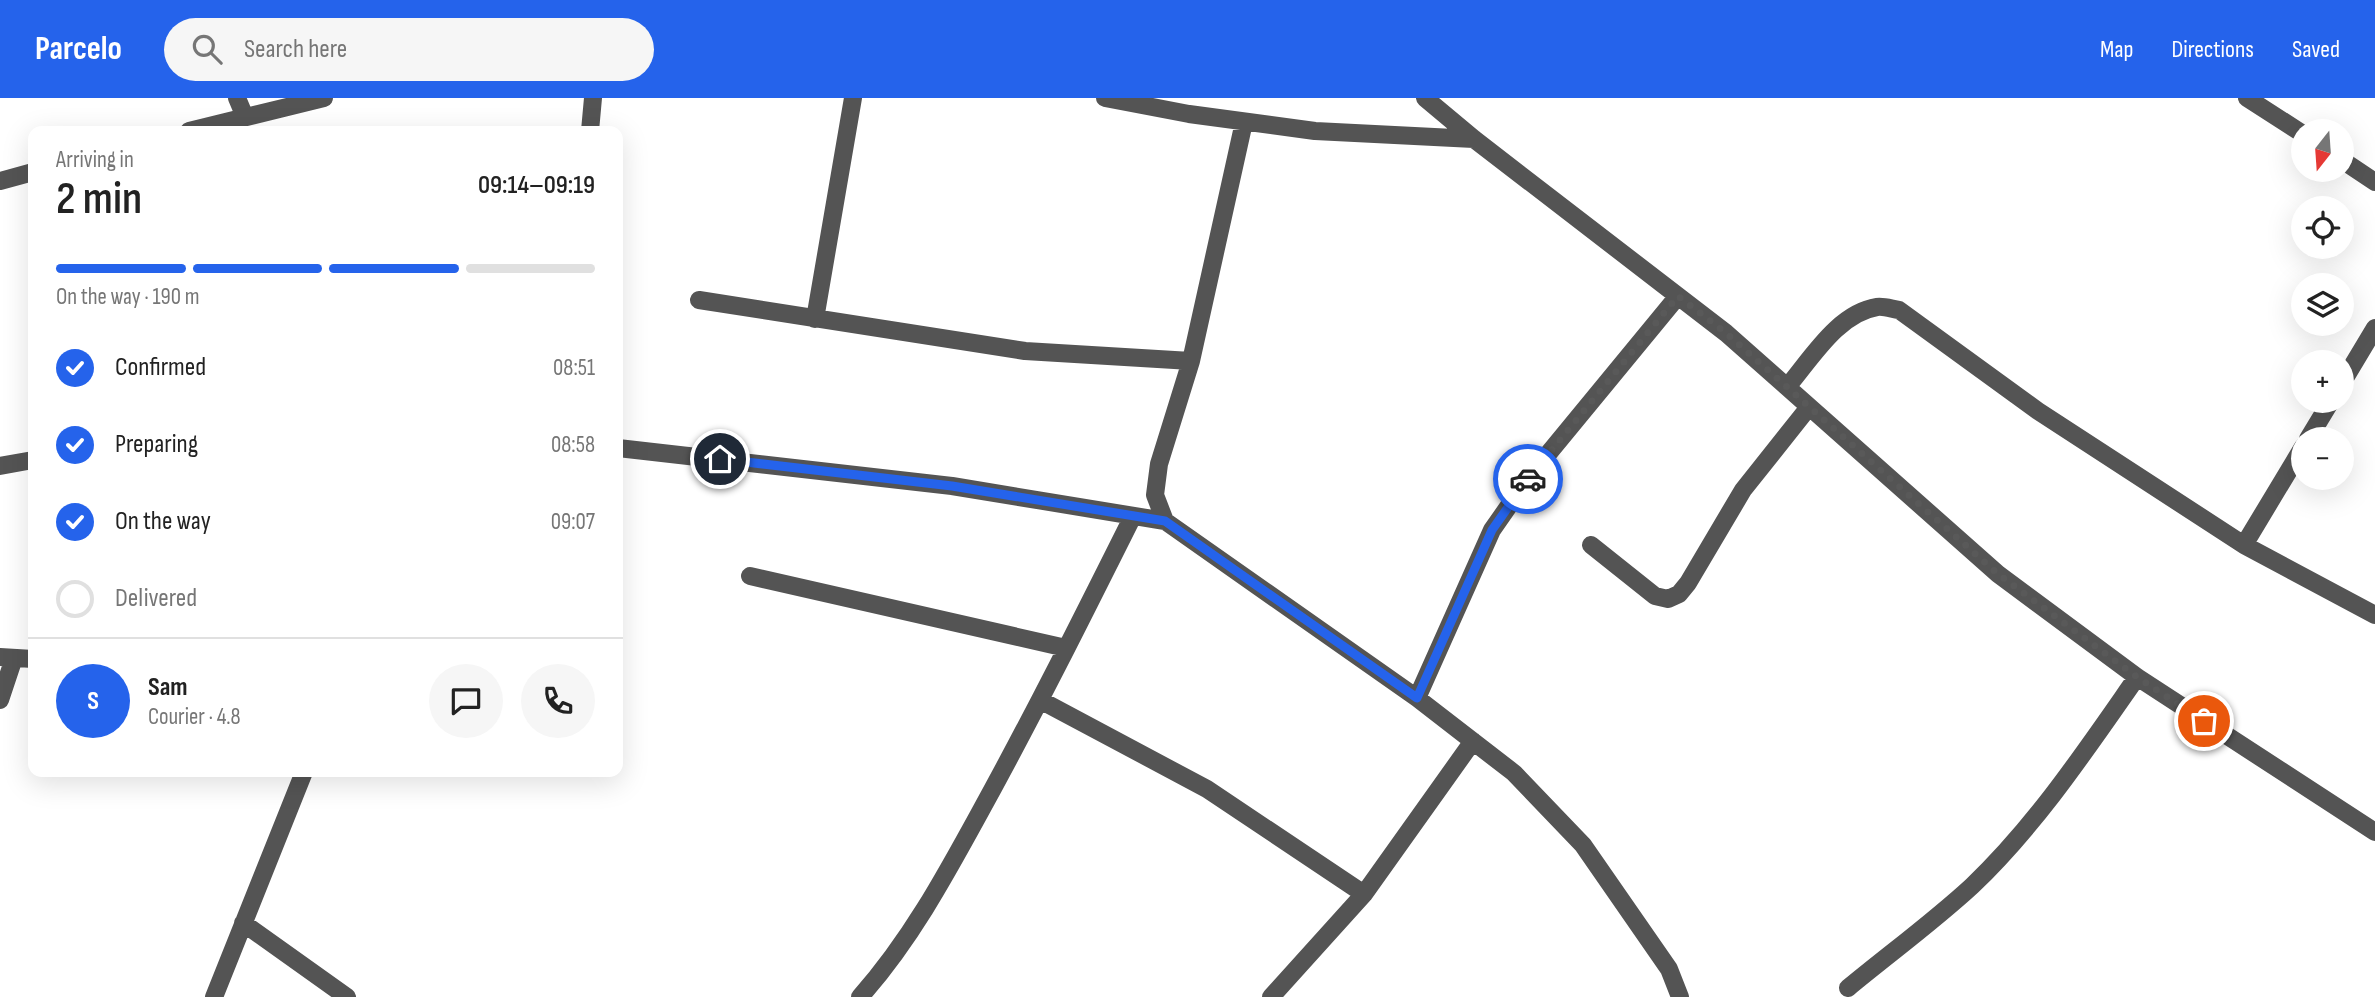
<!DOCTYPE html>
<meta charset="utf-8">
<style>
body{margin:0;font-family:"Sofia Sans Condensed",sans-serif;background:#f6f6f6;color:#222;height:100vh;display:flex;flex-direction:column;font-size:26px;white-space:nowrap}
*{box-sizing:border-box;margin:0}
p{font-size:23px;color:#767676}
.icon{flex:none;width:38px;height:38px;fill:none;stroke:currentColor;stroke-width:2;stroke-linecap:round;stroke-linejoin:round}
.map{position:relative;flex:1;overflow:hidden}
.sheet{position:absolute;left:28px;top:28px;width:595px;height:651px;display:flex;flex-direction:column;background:#fff;border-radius:14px;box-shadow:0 7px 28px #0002}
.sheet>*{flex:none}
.needle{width:46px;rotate:197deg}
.controls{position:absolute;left:2291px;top:21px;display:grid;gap:14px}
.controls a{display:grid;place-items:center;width:63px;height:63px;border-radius:50%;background:#fff;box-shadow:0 7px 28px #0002;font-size:35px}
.pin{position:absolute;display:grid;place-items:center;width:60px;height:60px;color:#fff;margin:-30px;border:4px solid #fff;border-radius:50%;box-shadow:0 2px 7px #0007}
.courier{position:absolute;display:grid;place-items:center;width:70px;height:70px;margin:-35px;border:5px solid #2563eb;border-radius:50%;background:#fff;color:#222;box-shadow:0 2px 9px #0007}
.headline em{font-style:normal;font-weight:600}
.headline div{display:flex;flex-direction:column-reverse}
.headline{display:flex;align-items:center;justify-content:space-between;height:119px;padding:0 28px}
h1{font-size:46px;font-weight:600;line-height:52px}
.bar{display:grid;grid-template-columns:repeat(4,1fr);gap:10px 7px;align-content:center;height:84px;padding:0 28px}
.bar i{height:9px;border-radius:5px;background:#e0e0e0}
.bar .selected{background:#2563eb}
.bar p{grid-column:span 4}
.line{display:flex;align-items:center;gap:18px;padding:0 28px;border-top:2px solid #e0e0e0}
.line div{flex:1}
.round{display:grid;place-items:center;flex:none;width:74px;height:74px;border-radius:37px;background:#f6f6f6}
ol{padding:0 28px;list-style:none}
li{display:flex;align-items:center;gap:21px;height:77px}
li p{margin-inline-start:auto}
li .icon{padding:7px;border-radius:50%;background:#2563eb;color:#fff;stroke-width:4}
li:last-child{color:#767676}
li i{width:38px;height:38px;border:4px solid #e0e0e0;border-radius:50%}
header{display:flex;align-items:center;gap:42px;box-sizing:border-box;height:98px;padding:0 35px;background:#2563eb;color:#fff}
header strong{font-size:33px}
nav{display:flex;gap:38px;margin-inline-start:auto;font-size:24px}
.search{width:490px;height:63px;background:#f6f6f6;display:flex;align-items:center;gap:18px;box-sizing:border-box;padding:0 24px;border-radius:38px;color:#767676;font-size:26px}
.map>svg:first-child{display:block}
</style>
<header>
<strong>Parcelo</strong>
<div class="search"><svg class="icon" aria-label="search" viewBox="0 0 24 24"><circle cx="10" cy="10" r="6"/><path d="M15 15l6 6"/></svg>Search here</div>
<nav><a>Map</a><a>Directions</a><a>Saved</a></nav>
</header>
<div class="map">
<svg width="2375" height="899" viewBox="0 0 2375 899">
<rect width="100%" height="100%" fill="#fff"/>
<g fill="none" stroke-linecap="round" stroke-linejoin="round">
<path stroke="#545454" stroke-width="18" d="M 237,0 L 245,19
M 1105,0 L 1189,16 L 1315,33 L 1474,41
M 1425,0 L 1474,41 L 1726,235 L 1998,476 L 2137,579 L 2375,734
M 2247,0 L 2303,36
M 1244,24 L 1191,263 L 1159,366 L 1155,397 L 1165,423 L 1417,600 L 1514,675 L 1583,747 L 1669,871 L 1680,899
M 189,33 L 324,0
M 590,33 L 593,0
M 2342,62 L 2375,84
M 0,83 L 33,74
M 699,202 L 1025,253 L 1191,263
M 815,221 L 853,0
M 2342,285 L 2375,230
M 1787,289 C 1811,261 1838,215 1877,209 C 1884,208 1892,211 1899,212 L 2038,313 L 2244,447 L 2375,517
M 2308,341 L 2331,303
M 618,350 L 952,388 L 1165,423
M 0,368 L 33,362
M 1591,447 L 1655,498 L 1668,501 L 1679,496 L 1688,485 L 1743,392 L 1809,309
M 2244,447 L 2303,349
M 750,478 L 1066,550
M 0,559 L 33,561
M 1417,600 L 1492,432 L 1529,379 L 1678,198
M 0,602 L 14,560
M 1040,602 L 1207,691 L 1364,796
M 243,825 L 347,899
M 1848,890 C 1889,856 1933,824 1972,788 C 2036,727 2086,652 2137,579
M 214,899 L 304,674
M 860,899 C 909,844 944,780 979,716 C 1033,618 1083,518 1133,418
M 1271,899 L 1364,796 L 1473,643"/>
</g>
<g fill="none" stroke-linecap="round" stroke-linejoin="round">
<path stroke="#595959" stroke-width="7" stroke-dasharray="0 12.6" d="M 1528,381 L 1678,198 L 1726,235 L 1998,476 L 2137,579 L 2204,623"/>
<path stroke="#2563eb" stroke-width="9" d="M 720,361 L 952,388 L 1165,423 L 1417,600 L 1492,432 L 1528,381"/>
</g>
</svg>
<div class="controls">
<a><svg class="needle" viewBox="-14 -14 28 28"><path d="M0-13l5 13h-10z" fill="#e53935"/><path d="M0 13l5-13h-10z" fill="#767676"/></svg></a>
<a><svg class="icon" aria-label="locate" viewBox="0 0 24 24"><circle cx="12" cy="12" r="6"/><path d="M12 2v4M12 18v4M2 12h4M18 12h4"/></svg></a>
<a><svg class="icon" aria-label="layers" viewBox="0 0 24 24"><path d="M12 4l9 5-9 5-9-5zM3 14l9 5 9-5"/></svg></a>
<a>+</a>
<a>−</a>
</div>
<div class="pin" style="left:2204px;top:623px;background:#ea580c"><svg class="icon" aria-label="bag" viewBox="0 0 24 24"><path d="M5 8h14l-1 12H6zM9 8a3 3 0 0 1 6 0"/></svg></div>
<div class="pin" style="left:720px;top:361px;background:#1f2937"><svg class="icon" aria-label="home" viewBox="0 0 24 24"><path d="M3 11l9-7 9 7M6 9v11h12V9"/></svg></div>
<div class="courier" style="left:1528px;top:381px"><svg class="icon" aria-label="car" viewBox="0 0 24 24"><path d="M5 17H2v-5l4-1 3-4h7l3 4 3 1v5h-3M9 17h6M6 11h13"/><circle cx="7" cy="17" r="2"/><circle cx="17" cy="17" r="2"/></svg></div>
<section class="sheet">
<div class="headline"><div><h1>2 min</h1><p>Arriving in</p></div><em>09:14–09:19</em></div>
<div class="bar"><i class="selected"></i><i class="selected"></i><i class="selected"></i><i></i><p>On the way · 190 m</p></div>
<ol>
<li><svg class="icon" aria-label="check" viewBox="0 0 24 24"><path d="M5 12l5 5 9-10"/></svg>Confirmed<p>08:51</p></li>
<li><svg class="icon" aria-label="check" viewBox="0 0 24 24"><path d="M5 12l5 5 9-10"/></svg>Preparing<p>08:58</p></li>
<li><svg class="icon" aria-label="check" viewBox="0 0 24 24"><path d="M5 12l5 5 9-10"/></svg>On the way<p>09:07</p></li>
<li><i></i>Delivered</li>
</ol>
<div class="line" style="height:126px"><b class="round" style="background:#2563eb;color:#fff">S</b><div><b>Sam</b><p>Courier · 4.8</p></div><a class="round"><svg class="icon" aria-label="chat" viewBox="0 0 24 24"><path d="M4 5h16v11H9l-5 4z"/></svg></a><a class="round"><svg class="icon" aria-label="phone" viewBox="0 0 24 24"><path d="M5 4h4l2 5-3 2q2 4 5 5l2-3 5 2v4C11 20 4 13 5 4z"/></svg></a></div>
</section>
</div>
